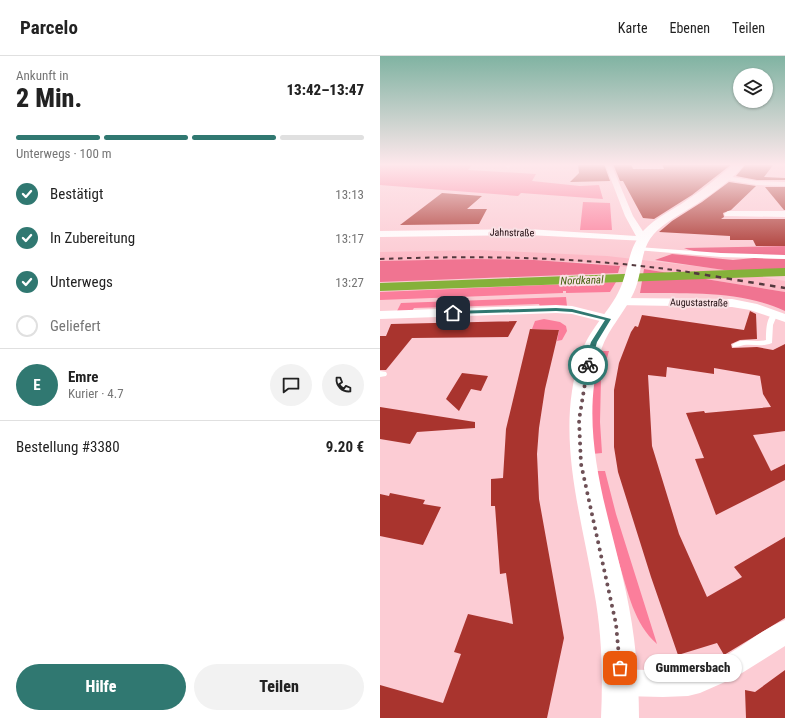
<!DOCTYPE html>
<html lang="de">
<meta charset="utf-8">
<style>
body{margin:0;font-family:"Roboto Condensed",sans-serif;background:#f2f2f2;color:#222;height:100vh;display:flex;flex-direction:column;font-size:15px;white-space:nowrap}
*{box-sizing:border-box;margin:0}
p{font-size:13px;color:#767676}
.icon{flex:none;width:22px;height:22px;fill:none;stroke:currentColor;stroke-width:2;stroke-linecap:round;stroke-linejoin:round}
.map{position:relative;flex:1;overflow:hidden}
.drawer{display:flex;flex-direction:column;background:#fff;width:380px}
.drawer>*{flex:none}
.controls{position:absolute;left:353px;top:12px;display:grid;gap:8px}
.controls a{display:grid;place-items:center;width:40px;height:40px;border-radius:50%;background:#fff;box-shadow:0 1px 3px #0004;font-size:20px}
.pin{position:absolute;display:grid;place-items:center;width:34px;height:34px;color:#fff;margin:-17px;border-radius:8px;box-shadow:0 2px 6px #0006}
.courier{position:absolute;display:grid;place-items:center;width:40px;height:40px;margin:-20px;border:3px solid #307871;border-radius:50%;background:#fff;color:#222;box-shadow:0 1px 5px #0007}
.bubble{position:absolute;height:28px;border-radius:14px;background:#fff;box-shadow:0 1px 3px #0004;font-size:13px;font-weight:800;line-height:28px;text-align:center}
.headline em{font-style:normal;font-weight:800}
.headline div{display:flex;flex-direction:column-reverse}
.headline{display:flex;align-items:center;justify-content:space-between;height:68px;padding:0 16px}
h1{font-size:26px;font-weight:800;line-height:30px}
.bar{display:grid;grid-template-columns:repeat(4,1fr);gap:6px 4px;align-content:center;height:48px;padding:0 16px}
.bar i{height:5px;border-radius:3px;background:#e0e0e0}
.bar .selected{background:#307871}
.bar p{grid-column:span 4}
.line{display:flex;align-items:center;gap:10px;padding:0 16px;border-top:1px solid #e0e0e0}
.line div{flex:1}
.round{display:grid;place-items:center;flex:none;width:42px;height:42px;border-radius:21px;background:#f2f2f2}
ol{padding:0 16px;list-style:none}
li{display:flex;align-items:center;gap:12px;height:44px}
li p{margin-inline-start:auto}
li .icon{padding:4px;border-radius:50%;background:#307871;color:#fff;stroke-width:4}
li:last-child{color:#767676}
li i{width:22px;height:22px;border:2px solid #e0e0e0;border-radius:50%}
.action{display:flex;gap:8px;margin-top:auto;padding:8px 16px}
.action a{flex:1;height:46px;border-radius:24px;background:#307871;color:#fff;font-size:16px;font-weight:800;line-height:46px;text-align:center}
.action a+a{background:#f2f2f2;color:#222}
header{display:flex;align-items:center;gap:24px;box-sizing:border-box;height:56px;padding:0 20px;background:#fff;border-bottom:1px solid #e0e0e0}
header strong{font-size:19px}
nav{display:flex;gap:22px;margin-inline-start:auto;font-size:14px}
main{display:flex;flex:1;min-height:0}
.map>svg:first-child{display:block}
</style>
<header>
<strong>Parcelo</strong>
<nav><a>Karte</a><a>Ebenen</a><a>Teilen</a></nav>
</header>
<main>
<section class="drawer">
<div class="headline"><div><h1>2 Min.</h1><p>Ankunft in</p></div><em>13:42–13:47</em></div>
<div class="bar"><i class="selected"></i><i class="selected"></i><i class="selected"></i><i></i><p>Unterwegs · 100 m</p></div>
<ol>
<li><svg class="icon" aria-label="check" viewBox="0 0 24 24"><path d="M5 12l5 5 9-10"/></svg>Bestätigt<p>13:13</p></li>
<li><svg class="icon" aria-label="check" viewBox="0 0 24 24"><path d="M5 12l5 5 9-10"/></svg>In Zubereitung<p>13:17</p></li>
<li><svg class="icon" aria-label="check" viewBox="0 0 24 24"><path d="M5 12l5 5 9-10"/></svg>Unterwegs<p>13:27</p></li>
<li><i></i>Geliefert</li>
</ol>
<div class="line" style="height:72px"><b class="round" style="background:#307871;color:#fff">E</b><div><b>Emre</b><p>Kurier · 4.7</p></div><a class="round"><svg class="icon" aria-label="chat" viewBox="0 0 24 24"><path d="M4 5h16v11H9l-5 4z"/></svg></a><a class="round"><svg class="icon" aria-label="phone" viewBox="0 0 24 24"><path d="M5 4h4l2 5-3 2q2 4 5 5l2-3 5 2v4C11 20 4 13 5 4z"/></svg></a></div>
<div class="line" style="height:52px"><div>Bestellung #3380</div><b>9.20 €</b></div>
<div class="action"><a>Hilfe</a><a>Teilen</a></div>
</section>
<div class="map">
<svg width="405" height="662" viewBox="0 0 405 662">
<rect width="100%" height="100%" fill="#fcccd4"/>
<path fill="#fdbac6" d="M 99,194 L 227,200 L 332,212 L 405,225 L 405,236 L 264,213 L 202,206 L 95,203 L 0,205 L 0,196 Z"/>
<path fill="#fb7e9b" d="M 0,108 L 93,108 L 88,114 L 156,118 L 152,125 L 200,130 L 219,129 L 223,143 L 141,137 L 138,140 L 0,129 Z
M 203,146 L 230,147 L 232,174 L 200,174 Z
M 236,226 L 230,236 L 186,237 L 186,235 L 183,235 L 183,237 L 0,244 L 0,236 Z
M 186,241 L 187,250 L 160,251 L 159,248 L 34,252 L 32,255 L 17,255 L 21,247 Z
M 164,263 L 180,266 L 186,270 L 187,275 L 182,284 L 177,285 L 179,274 L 152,273 L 155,265 Z
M 222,295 L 229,295 L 221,323 L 220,366 L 222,397 L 212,398 C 210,363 210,328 222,295 Z
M 214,415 L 225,415 L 236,458 L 277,588 C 254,568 248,536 239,507 C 230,476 222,446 214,415 Z"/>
<path fill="#f07491" d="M 405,190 L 405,200 C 376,199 330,202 304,192 Z
M 292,198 L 353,204 L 374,202 L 405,203 L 405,213 L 351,215 L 275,204 Z
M 95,203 L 154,204 L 240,210 L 238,217 L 0,226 L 0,205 Z
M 264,213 L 405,236 L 405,255 C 360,234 309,238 260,237 Z"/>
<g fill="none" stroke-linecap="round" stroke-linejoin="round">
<path fill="#85b13a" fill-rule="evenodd" d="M 405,212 L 405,220 L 0,235 L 0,227 Z"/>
</g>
<path fill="#a9342e" d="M 198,108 L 224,108 L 230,125 L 190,126 L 199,117 Z
M 233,108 L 251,108 L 253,113 L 284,113 L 282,108 L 352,108 L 312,139 L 274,163 L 263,162 L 243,125 L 240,125 Z
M 366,108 L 394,108 L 384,121 L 405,122 L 405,124 L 377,124 L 356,120 Z
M 349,126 L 376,130 L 351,154 L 343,157 L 344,161 L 341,163 L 405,163 L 405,190 L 376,190 L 373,184 L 350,184 L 350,180 L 279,176 L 292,165 L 322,146 Z
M 385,131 L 405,131 L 405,154 L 404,154 Z
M 62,137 L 102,140 L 87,153 L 107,153 L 99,168 L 20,169 Z
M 370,255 L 376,258 L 377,283 L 360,284 L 351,288 L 352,292 L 377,291 L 393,294 L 405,288 L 405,375 L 373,379 L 391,415 L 405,408 L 405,424 L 336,459 L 315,403 L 324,402 L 306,357 L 324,355 L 325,357 L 391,351 L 383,338 L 380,320 L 334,312 L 334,318 L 287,311 L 286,321 L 268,319 L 272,390 L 299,478 L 327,541 L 362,521 L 354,511 L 405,481 L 405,562 L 344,599 L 337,587 L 298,599 L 271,521 L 238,416 L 234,391 L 234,334 L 239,307 L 251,276 L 255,270 L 258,271 L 262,259 L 364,274 Z
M 137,265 L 128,281 L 32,282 L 6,314 L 0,314 L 0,280 L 6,280 L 11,268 Z
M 150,273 L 179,274 L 165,333 L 159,372 L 157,398 L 159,443 L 184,582 L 167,662 L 0,662 L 0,629 L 63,647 L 81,598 L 74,596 L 88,558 L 133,568 L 126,517 L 120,518 L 115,450 L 111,450 L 111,423 L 123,422 L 126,373 Z
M 82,317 L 108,320 L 101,335 L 91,333 L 79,355 L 66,343 Z
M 0,351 L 95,366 L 95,372 L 37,376 L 30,388 L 0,383 Z
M 10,437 L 45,444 L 43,448 L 61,451 L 43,489 L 0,480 L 0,438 L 9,440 Z
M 405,614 L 405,662 L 366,662 L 365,634 L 375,636 Z"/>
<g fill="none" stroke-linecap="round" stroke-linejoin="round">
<path fill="#fff" fill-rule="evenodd" d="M 258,191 L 341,197 L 405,199 L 405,203 L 341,201 L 256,194 L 256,192 Z
M 395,255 L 398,257 L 393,269 L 392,287 C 382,291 374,288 364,289 C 360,290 357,291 353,291 L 352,289 C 362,281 375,287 386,284 C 386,275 386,260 395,255 Z
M 0,315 L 6,316 L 7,318 L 6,320 L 0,321 Z"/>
<path fill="#fff" fill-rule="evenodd" d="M 126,108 L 133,108 L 128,112 L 125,110 Z
M 225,108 L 231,108 L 253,160 L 268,183 L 266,185 L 148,179 L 0,181 L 0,175 L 148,173 L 256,180 L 245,160 Z
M 340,119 L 377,125 L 405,126 L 405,130 L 377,129 L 340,123 Z
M 348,155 L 405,155 L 405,161 L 345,160 L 344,158 Z
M 241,242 L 352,243 L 377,248 L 405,258 L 405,266 L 370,254 L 352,251 L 237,249 L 235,246 L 237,243 Z
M 176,249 L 192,250 L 232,260 L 234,263 L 228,267 L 192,258 L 176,257 L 0,263 L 0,255 Z
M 405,564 L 405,590 L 354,622 L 320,637 L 308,640 L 283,641 L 241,640 L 232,636 L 228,627 L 232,618 C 256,608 291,620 320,612 C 351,602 375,576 405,564 Z"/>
<path fill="#fff" fill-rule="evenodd" d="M 354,108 L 365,108 C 353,124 324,144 307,154 C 294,162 279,170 270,183 C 260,198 262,219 254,236 C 244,258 226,275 220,298 C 198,380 229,457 246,536 C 255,578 259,619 259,662 L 221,662 C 223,619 222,577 214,535 C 201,456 174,377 201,298 C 208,275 227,258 238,237 C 249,216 247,192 264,174 C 276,161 293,154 307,144 C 324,133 339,120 354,108 Z"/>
<path stroke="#54393e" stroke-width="2" stroke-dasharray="4.5 4.5" stroke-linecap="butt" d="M 0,203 C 107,199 214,201 321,218"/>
<path stroke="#54393e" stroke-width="2.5" stroke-dasharray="5.5 5.5" stroke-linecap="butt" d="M 314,217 L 405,232"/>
</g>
<linearGradient id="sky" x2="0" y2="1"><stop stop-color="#80b3a2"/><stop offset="0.54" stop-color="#fee8ec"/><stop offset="1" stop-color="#fee8ec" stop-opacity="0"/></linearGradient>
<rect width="405" height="201" fill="url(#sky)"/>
<path fill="#307871" d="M 176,252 L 192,253 L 231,263 L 217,286 L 210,311 L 204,309 L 211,286 L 225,264 L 192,256 L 176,255 L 73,258 L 70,257 L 73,255 Z"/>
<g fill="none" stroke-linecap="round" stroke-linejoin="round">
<path stroke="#6e5056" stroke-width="4" stroke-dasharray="0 7.2" d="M 208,309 L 199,364 L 201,408 L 236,568 L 240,612"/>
</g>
<g text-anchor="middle" stroke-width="4" stroke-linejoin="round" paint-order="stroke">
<g font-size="10" fill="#220e12" stroke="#f9e0e4">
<text transform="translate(132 176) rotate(1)" y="4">Jahnstraße</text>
<text transform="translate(319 246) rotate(1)" y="4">Augustastraße</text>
</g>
<g font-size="11" font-style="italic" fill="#46620f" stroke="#f9e0e4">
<text transform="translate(202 224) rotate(-2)" y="4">Nordkanal</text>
</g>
</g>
</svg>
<div class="controls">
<a><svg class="icon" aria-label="layers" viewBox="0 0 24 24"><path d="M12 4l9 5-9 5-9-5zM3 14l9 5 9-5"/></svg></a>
</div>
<div class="pin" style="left:240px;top:612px;background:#ea580c"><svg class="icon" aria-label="bag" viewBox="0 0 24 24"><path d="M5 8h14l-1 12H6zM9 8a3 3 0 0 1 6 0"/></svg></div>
<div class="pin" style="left:73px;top:257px;background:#1f2937"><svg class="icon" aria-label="home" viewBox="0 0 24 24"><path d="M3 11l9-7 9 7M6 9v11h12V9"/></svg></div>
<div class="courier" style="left:208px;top:309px"><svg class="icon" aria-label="bike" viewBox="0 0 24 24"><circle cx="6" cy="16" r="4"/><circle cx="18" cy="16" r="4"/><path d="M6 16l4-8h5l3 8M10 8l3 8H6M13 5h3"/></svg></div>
<div class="bubble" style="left:264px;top:598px;width:98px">Gummersbach</div>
</div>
</main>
